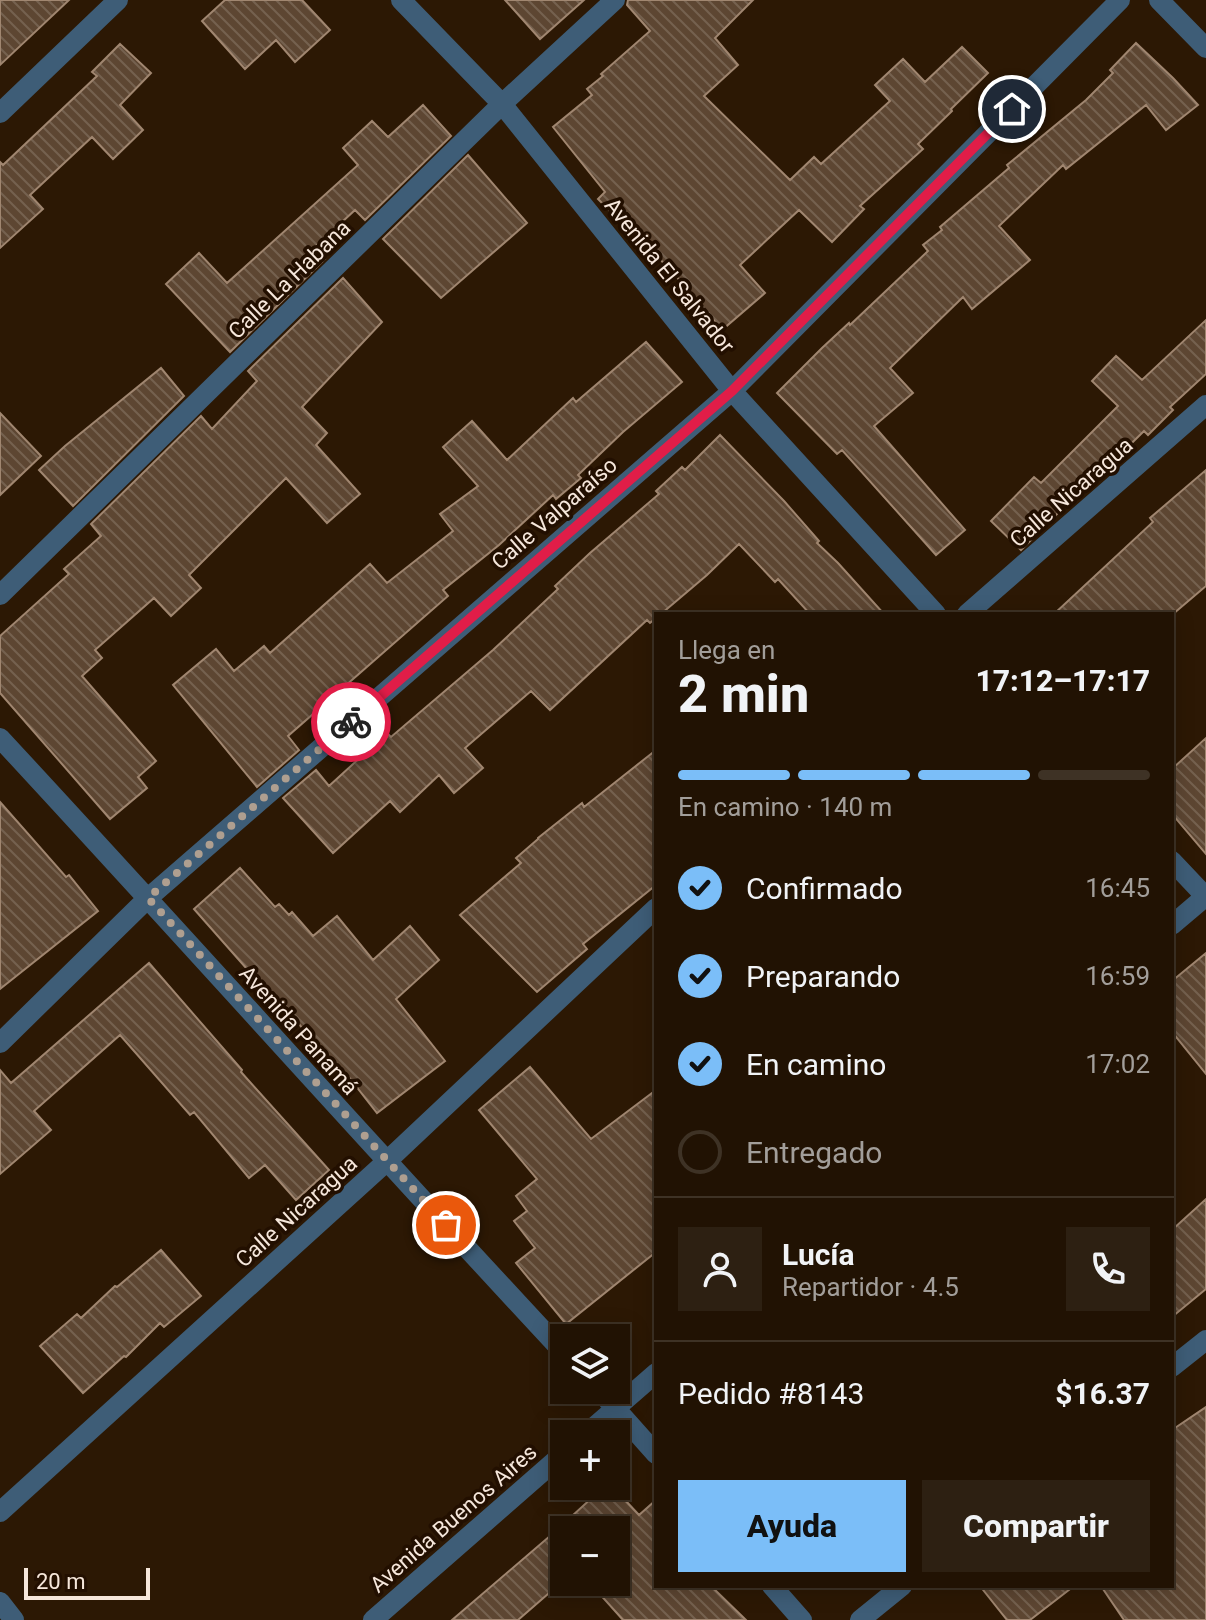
<!DOCTYPE html>
<html lang="es">
<meta charset="utf-8">
<style>
body{margin:0;font-family:Roboto,sans-serif;background:#2d2012;color:#f1f3f6;height:100vh;display:flex;flex-direction:column;font-size:30px;white-space:nowrap}
*{box-sizing:border-box;margin:0}
p{font-size:26px;color:#a29e9a}
.icon{flex:none;width:44px;height:44px;fill:none;stroke:currentColor;stroke-width:2;stroke-linecap:round;stroke-linejoin:round}
.map{position:relative;flex:1;overflow:hidden}
.details{position:absolute;left:654px;top:612px;width:520px;height:976px;display:flex;flex-direction:column;background:#211203;border-radius:0px;box-shadow:0 4px 20px #0003,0 0 0 2px #3e3225}
.details>*{flex:none}
.buttons{position:absolute;left:550px;top:1324px;display:grid;gap:16px}
.buttons a{display:grid;place-items:center;width:80px;height:80px;border-radius:0px;background:#211203;box-shadow:0 4px 20px #0003,0 0 0 2px #3e3225;font-size:40px}
.scale{position:absolute;left:24px;bottom:20px;width:126px;box-sizing:border-box;padding-left:8px;border:4px solid #f6e7db;border-top:0;font-size:22px;line-height:28px;white-space:nowrap;color:#f6e7db;-webkit-text-stroke:6px #220f00;paint-order:stroke}
.pin{position:absolute;display:grid;place-items:center;width:68px;height:68px;color:#fff;margin:-34px;border:4px solid #fff;border-radius:50%;box-shadow:0 2px 8px #0007}
.courier{position:absolute;display:grid;place-items:center;width:80px;height:80px;margin:-40px;border:6px solid #e11d48;border-radius:50%;background:#fff;color:#222;box-shadow:0 2px 10px #0007}
.head em{font-style:normal;font-weight:800}
.head div{display:flex;flex-direction:column-reverse}
.head{display:flex;align-items:center;justify-content:space-between;height:136px;padding:0 24px}
h1{font-size:52px;font-weight:800;line-height:60px}
.bar{display:grid;grid-template-columns:repeat(4,1fr);gap:12px 8px;align-content:center;height:96px;padding:0 24px}
.bar i{height:10px;border-radius:6px;background:#3e3225}
.bar .on{background:#7bbef8}
.bar p{grid-column:span 4}
.line{display:flex;align-items:center;gap:20px;padding:0 24px;border-top:2px solid #3e3225}
.line div{flex:1}
.round{display:grid;place-items:center;flex:none;width:84px;height:84px;border-radius:0px;background:#2d2012}
ol{padding:0 24px;list-style:none}
li{display:flex;align-items:center;gap:24px;height:88px}
li p{margin-inline-start:auto}
li .icon{padding:8px;border-radius:50%;background:#7bbef8;color:#111;stroke-width:4}
li:last-child{color:#a29e9a}
li i{width:44px;height:44px;border:4px solid #3e3225;border-radius:50%}
.primary-button{display:flex;gap:16px;margin-top:auto;padding:16px 24px}
.primary-button a{flex:1;height:92px;border-radius:0px;background:#7bbef8;color:#111;font-size:32px;font-weight:800;line-height:92px;text-align:center}
.primary-button a+a{background:#2d2012;color:#f1f3f6}
.map>svg:first-child{display:block}
</style>
<div class="map">
<svg width="1206" height="1620" viewBox="0 0 1206 1620">
<defs>
<pattern id="building-back-hatch" width="6" height="6" patternUnits="userSpaceOnUse" patternTransform="scale(2)"><rect width="6" height="6" fill="#5d4632"/><path d="M-1 5l2 2M0 0l6 6M5-1l2 2" fill="none" stroke="#75614f"/></pattern>
</defs>
<rect width="100%" height="100%" fill="#2c1804"/>
<path fill="url(#building-back-hatch)" stroke="#a08670" stroke-width="2" d="M 0,0 L 69,0 L 0,65 Z
M 225,0 L 302,0 L 330,30 L 295,62 L 276,40 L 245,69 L 202,21 Z
M 505,0 L 584,0 L 540,39 Z
M 628,0 L 753,0 L 715,38 L 738,65 L 704,96 L 790,180 L 814,157 L 821,164 L 890,101 L 875,85 L 903,59 L 925,82 L 962,47 L 988,73 L 951,109 L 952,111 L 918,144 L 923,149 L 860,206 L 864,209 L 832,242 L 799,210 L 740,265 L 765,293 L 722,330 L 685,286 L 628,225 L 626,227 L 598,199 L 605,192 L 553,127 L 592,95 L 587,89 L 603,76 L 601,74 L 650,31 L 627,5 Z
M 1136,43 L 1173,78 L 1198,105 L 1166,130 L 1146,105 L 1066,169 L 1063,165 L 999,226 L 1030,260 L 972,309 L 963,297 L 890,368 L 913,393 L 874,426 L 965,530 L 936,555 L 842,450 L 837,454 L 777,393 L 822,348 L 849,323 L 850,325 L 928,251 L 923,245 L 942,230 L 940,227 L 1009,168 L 1007,165 L 1086,100 L 1113,73 L 1110,70 Z
M 120,44 L 151,73 L 120,105 L 143,130 L 113,159 L 92,137 L 30,195 L 43,209 L 0,248 L 0,162 L 3,165 L 97,76 L 92,72 Z
M 423,105 L 451,136 L 365,220 L 355,210 L 315,247 L 325,259 L 230,352 L 166,284 L 199,253 L 227,283 L 358,165 L 343,148 L 372,121 L 388,137 Z
M 468,155 L 527,223 L 441,298 L 383,239 Z
M 343,278 L 382,322 L 302,407 L 327,433 L 316,445 L 360,494 L 327,523 L 286,478 L 189,575 L 201,588 L 171,616 L 154,598 L 95,650 L 102,658 L 82,676 L 156,761 L 138,777 L 147,788 L 110,819 L 0,693 L 0,636 L 69,574 L 64,569 L 101,536 L 91,524 L 201,416 L 212,429 L 257,381 L 248,371 Z
M 1206,320 L 1206,374 L 1170,407 L 1173,410 L 1148,435 L 1144,431 L 1075,499 L 1073,498 L 1021,550 L 991,521 L 1034,477 L 1041,483 L 1118,406 L 1092,381 L 1116,356 L 1142,380 Z
M 646,342 L 682,382 L 623,432 L 578,475 L 581,478 L 556,499 L 553,495 L 499,545 L 443,590 L 448,596 L 288,736 L 299,750 L 257,787 L 173,685 L 216,649 L 234,671 L 264,646 L 270,653 L 370,564 L 387,583 L 453,531 L 440,514 L 478,486 L 443,447 L 472,421 L 507,460 L 573,398 L 576,402 Z
M 161,368 L 184,396 L 73,506 L 39,470 L 65,446 Z
M 0,413 L 41,456 L 0,495 Z
M 720,435 L 784,501 L 819,541 L 817,543 L 838,563 L 884,614 L 810,614 L 778,579 L 775,582 L 739,544 L 707,575 L 661,614 L 656,614 L 656,618 L 650,623 L 647,620 L 550,710 L 531,691 L 465,748 L 483,768 L 454,793 L 439,775 L 400,812 L 390,801 L 333,853 L 283,798 L 316,770 L 329,786 L 387,733 L 391,737 L 493,650 L 558,589 L 555,586 L 590,553 L 659,494 L 656,491 L 682,467 L 685,470 Z
M 1206,470 L 1206,586 L 1173,614 L 1054,614 L 1153,522 L 1150,518 Z
M 1206,738 L 1206,854 L 1172,814 L 1172,769 Z
M 656,750 L 656,885 L 583,944 L 587,949 L 537,992 L 460,915 L 521,863 L 516,858 L 538,839 L 538,838 L 582,803 L 584,807 Z
M 0,802 L 66,877 L 69,875 L 98,911 L 0,989 Z
M 240,868 L 275,907 L 279,904 L 289,915 L 292,912 L 313,936 L 337,916 L 373,960 L 410,926 L 439,960 L 396,999 L 445,1061 L 377,1113 L 348,1076 L 345,1079 L 288,1011 L 286,1012 L 256,976 L 254,977 L 194,909 Z
M 1206,953 L 1206,1074 L 1172,1032 L 1172,981 Z
M 149,963 L 242,1070 L 241,1072 L 329,1170 L 296,1200 L 265,1165 L 249,1178 L 194,1112 L 190,1115 L 120,1035 L 34,1111 L 51,1130 L 0,1174 L 0,1070 L 11,1083 Z
M 530,1067 L 591,1139 L 656,1090 L 656,1252 L 566,1324 L 516,1263 L 535,1248 L 514,1221 L 527,1211 L 516,1196 L 537,1179 L 479,1110 Z
M 1206,1199 L 1206,1289 L 1172,1317 L 1172,1230 Z
M 161,1250 L 201,1296 L 164,1327 L 160,1323 L 126,1357 L 124,1356 L 83,1393 L 40,1346 L 77,1314 L 81,1318 L 115,1286 L 117,1287 Z
M 1206,1407 L 1206,1620 L 1124,1620 L 1101,1586 L 1172,1586 L 1172,1430 Z
M 605,1486 L 612,1486 L 639,1515 L 656,1500 L 656,1586 L 711,1586 L 746,1620 L 623,1620 L 589,1582 L 616,1582 L 616,1530 L 564,1530 L 564,1580 L 518,1620 L 452,1620 L 550,1536 Z
M 980,1586 L 1074,1586 L 1030,1620 L 1007,1620 Z"/>
<g fill="none" stroke-linecap="round" stroke-linejoin="round">
<path stroke="#3e5d77" stroke-width="20" d="M 401,0 L 502,104 L 732,391 L 936,614
M 1159,0 L 1206,48
M 0,113 L 118,0
M 0,595 L 502,104 L 615,0
M 967,614 L 1206,405
M 0,738 C 189,942 374,1149 564,1353
M 1172,861 L 1206,897
M 1172,925 L 1206,896
M 0,1043 L 148,898 L 732,391 L 1120,0
M 1172,1367 L 1206,1340
M 599,1390 L 656,1454
M 586,1434 L 656,1373
M 0,1512 L 386,1162 L 656,908
M 772,1586 L 802,1620
M 0,1602 L 14,1620
M 373,1620 L 564,1453
M 860,1620 L 902,1586"/>
</g>
<g fill="none" stroke-linecap="round" stroke-linejoin="round">
<path stroke="#af9f90" stroke-width="8" stroke-dasharray="0 14.4" d="M 351,722 L 148,898 L 446,1225"/>
<path stroke="#e11d48" stroke-width="10" d="M 351,722 L 732,391 L 1012,109"/>
</g>
<g text-anchor="middle" stroke-width="7" stroke-linejoin="round" paint-order="stroke">
<g font-size="22" fill="#f6e7db" stroke="#220f00">
<text transform="translate(670 275) rotate(51)" y="8">Avenida El Salvador</text>
<text transform="translate(289 279) rotate(-44)" y="8">Calle La Habana</text>
<text transform="translate(1071 492) rotate(-41)" y="8">Calle Nicaragua</text>
<text transform="translate(554 513) rotate(-41)" y="8">Calle Valparaíso</text>
<text transform="translate(299 1030) rotate(48)" y="8">Avenida Panamá</text>
<text transform="translate(296 1211) rotate(-42)" y="8">Calle Nicaragua</text>
<text transform="translate(453 1518) rotate(-41)" y="8">Avenida Buenos Aires</text>
</g>
</g>
</svg>
<div class="buttons">
<a><svg class="icon" aria-label="layers" viewBox="0 0 24 24"><path d="M12 4l9 5-9 5-9-5zM3 14l9 5 9-5"/></svg></a>
<a>+</a>
<a>−</a>
</div>
<div class="scale">20 m</div>
<div class="pin" style="left:446px;top:1225px;background:#ea580c"><svg class="icon" aria-label="bag" viewBox="0 0 24 24"><path d="M5 8h14l-1 12H6zM9 8a3 3 0 0 1 6 0"/></svg></div>
<div class="pin" style="left:1012px;top:109px;background:#1f2937"><svg class="icon" aria-label="home" viewBox="0 0 24 24"><path d="M3 11l9-7 9 7M6 9v11h12V9"/></svg></div>
<div class="courier" style="left:351px;top:722px"><svg class="icon" aria-label="bike" viewBox="0 0 24 24"><circle cx="6" cy="16" r="4"/><circle cx="18" cy="16" r="4"/><path d="M6 16l4-8h5l3 8M10 8l3 8H6M13 5h3"/></svg></div>
<section class="details">
<div class="head"><div><h1>2 min</h1><p>Llega en</p></div><em>17:12–17:17</em></div>
<div class="bar"><i class="on"></i><i class="on"></i><i class="on"></i><i></i><p>En camino · 140 m</p></div>
<ol>
<li><svg class="icon" aria-label="check" viewBox="0 0 24 24"><path d="M5 12l5 5 9-10"/></svg>Confirmado<p>16:45</p></li>
<li><svg class="icon" aria-label="check" viewBox="0 0 24 24"><path d="M5 12l5 5 9-10"/></svg>Preparando<p>16:59</p></li>
<li><svg class="icon" aria-label="check" viewBox="0 0 24 24"><path d="M5 12l5 5 9-10"/></svg>En camino<p>17:02</p></li>
<li><i></i>Entregado</li>
</ol>
<div class="line" style="height:144px"><a class="round"><svg class="icon" aria-label="person" viewBox="0 0 24 24"><circle cx="12" cy="8" r="4"/><path d="M4 21q1-7 8-7t8 7"/></svg></a><div><b>Lucía</b><p>Repartidor · 4.5</p></div><a class="round"><svg class="icon" aria-label="phone" viewBox="0 0 24 24"><path d="M5 4h4l2 5-3 2q2 4 5 5l2-3 5 2v4C11 20 4 13 5 4z"/></svg></a></div>
<div class="line" style="height:104px"><div>Pedido #8143</div><b>$16.37</b></div>
<div class="primary-button"><a>Ayuda</a><a>Compartir</a></div>
</section>
</div>
